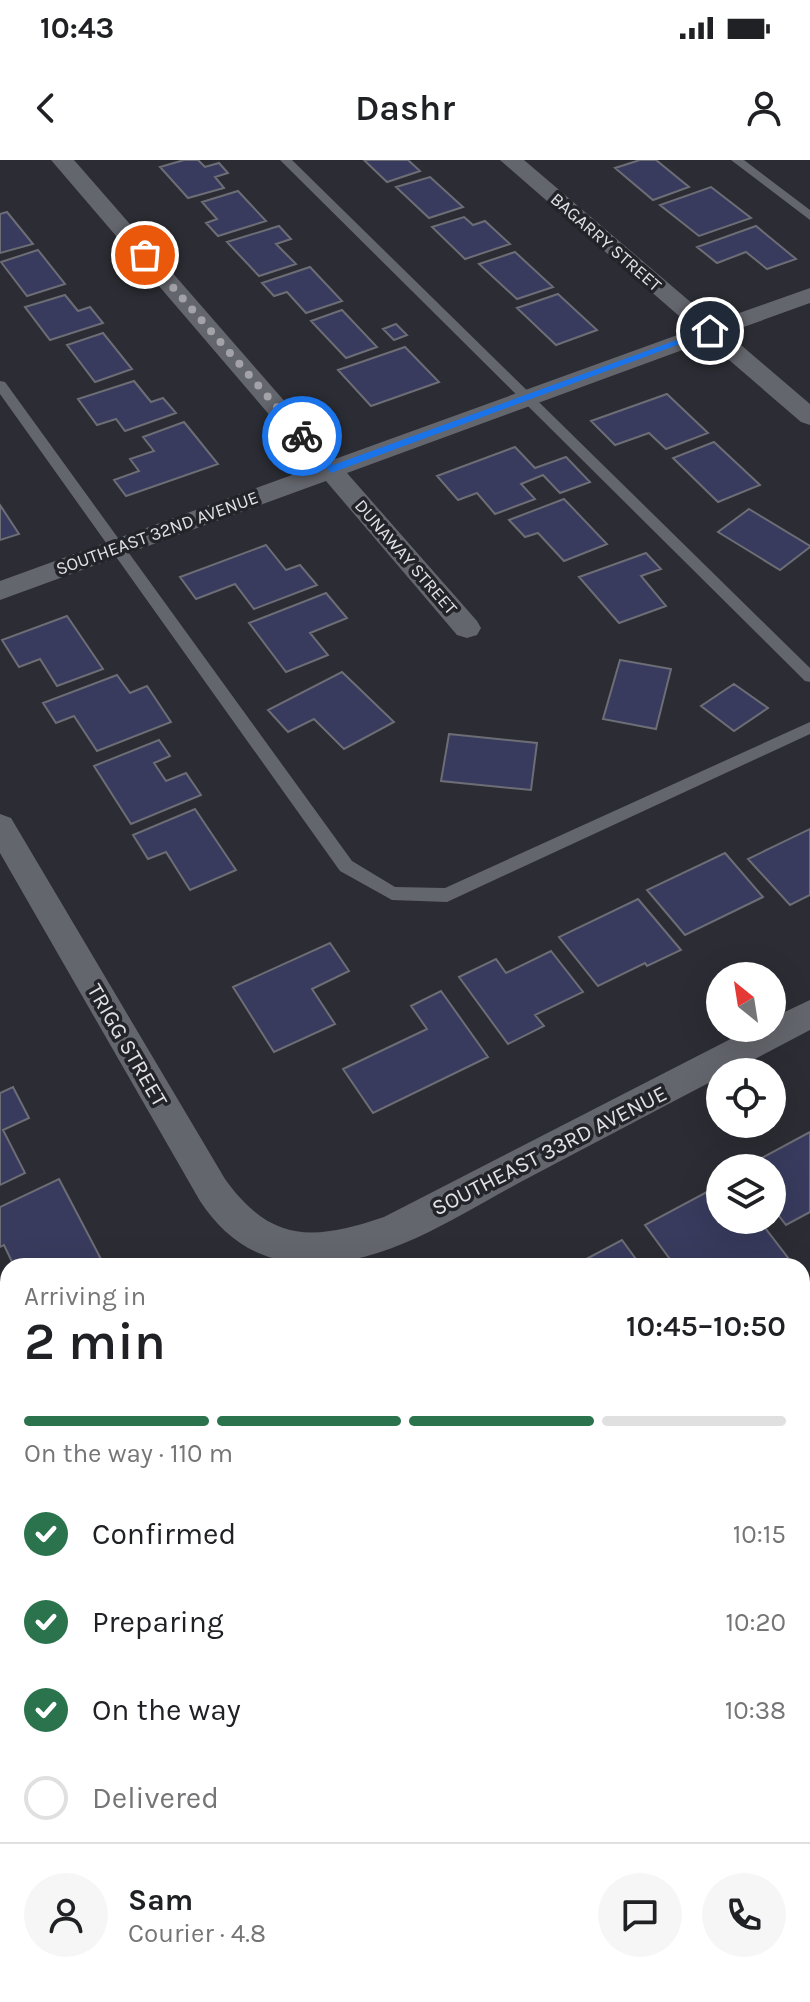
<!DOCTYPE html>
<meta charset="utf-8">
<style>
body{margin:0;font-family:Karla,sans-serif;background:#f6f6f6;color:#202124;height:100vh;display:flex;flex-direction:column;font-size:30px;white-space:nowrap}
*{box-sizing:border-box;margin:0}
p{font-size:26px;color:#757577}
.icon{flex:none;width:44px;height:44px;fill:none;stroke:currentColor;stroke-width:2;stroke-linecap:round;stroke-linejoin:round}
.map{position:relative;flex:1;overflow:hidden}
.sheet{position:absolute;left:0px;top:1098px;width:810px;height:744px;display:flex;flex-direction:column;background:#fff;border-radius:24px 24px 0 0;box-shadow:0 8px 32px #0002}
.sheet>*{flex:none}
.needle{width:52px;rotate:330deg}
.tools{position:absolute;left:706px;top:802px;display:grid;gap:16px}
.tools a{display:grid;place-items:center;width:80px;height:80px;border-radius:50%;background:#fff;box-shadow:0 8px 32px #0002;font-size:40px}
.pin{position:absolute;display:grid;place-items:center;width:68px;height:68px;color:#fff;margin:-34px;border:4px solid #fff;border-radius:50%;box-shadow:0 2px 8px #0007}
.courier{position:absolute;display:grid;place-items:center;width:80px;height:80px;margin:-40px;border:6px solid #1a73e8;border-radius:50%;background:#fff;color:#222;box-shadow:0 2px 10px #0007}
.summary em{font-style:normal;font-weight:600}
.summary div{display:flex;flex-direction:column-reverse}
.summary{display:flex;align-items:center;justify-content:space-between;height:136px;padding:0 24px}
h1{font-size:52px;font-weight:600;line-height:60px}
.bar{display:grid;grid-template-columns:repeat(4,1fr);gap:12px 8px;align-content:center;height:96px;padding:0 24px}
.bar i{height:10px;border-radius:6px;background:#e0e0e0}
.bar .active{background:#2a734d}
.bar p{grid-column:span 4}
.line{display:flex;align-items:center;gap:20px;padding:0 24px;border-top:2px solid #e0e0e0}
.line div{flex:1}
.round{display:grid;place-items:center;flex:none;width:84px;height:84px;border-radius:42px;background:#f6f6f6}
ol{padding:0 24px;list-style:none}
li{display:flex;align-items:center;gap:24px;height:88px}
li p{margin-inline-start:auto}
li .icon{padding:8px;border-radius:50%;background:#2a734d;color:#fff;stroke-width:4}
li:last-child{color:#757577}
li i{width:44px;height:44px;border:4px solid #e0e0e0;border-radius:50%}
.status{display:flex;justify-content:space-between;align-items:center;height:56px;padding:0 40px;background:#fff;direction:ltr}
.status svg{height:22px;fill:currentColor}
header{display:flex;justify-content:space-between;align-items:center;height:104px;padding:0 24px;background:#fff;font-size:36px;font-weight:600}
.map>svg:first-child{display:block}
</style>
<div class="status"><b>10:43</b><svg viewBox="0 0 49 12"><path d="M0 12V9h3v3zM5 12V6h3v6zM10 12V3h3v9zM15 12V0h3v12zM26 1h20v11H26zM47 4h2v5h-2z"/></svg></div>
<header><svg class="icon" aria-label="back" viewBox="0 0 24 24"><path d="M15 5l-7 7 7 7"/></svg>Dashr<svg class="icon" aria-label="person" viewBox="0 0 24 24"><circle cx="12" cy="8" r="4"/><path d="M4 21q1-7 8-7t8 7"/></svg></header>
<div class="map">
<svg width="810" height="1842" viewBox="0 0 810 1842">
<rect width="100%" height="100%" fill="#2c2d34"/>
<path fill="#4a5d45" d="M 810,1489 L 810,1842 L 268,1842 L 281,1834 L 802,1834 L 802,1494 Z"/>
<path fill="#383b5d" stroke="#6c6d75" stroke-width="2" d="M 184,0 L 198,0 L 205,7 L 219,3 L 228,13 L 215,17 L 224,28 L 188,38 L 160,7 Z
M 364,0 L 408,0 L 420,11 L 387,22 Z
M 640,0 L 656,0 L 689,27 L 653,40 L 615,8 Z
M 430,17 L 463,47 L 429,58 L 396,27 Z
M 711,27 L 751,58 L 699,76 L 660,45 Z
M 238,31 L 266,61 L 218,76 L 206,63 L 217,59 L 202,42 Z
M 7,52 L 33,84 L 0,93 L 0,54 Z
M 464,57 L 473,65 L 485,61 L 510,84 L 465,99 L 432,67 Z
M 279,66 L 291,79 L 276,84 L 296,104 L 259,116 L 227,82 Z
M 756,66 L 796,99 L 767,109 L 746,92 L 717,103 L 697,87 Z
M 38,90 L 65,124 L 27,136 L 1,102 Z
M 515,92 L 553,127 L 517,139 L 479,104 Z
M 310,107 L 342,141 L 306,153 L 287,132 L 274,136 L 262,123 Z
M 558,134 L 597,170 L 556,185 L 517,148 Z
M 65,135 L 78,151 L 90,147 L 103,163 L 50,180 L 25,147 Z
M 342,150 L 377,187 L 346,198 L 311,161 Z
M 396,164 L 407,175 L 394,180 L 383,169 Z
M 103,173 L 132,209 L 95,222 L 67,185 Z
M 405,187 L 439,222 L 371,246 L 338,210 Z
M 134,221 L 151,242 L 163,238 L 176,253 L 125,271 L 116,259 L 97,265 L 78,239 Z
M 667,234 L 708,273 L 666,289 L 649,273 L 615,285 L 591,261 Z
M 184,262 L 218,304 L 126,336 L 114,320 L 139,311 L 130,299 L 154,291 L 143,277 Z
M 714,282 L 760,325 L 718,342 L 673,298 Z
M 515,287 L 535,308 L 566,297 L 590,322 L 560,333 L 543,315 L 521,324 L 535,339 L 495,354 L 477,333 L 458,340 L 437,316 Z
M 564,339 L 607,384 L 564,401 L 538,373 L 525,377 L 509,360 Z
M 0,345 L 19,374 L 0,380 Z
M 749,349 L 810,386 L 810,387 L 780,410 L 718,372 Z
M 266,385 L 286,410 L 300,405 L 317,425 L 254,449 L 235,424 L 196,439 L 180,417 Z
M 646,393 L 661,409 L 641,416 L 666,446 L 619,463 L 579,417 Z
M 326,433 L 347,458 L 310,473 L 328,495 L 286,512 L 249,463 Z
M 67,456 L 103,509 L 57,526 L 40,499 L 19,507 L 2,480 Z
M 620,500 L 671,509 L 656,569 L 603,559 Z
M 342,512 L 394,562 L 344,589 L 314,559 L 288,572 L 268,550 Z
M 117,515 L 130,533 L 147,526 L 171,562 L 97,591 L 74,556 L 56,563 L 43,543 Z
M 734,524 L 768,548 L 734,571 L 701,546 Z
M 449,574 L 537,583 L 531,630 L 441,621 Z
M 159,580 L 170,596 L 154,603 L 166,621 L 186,613 L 201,635 L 131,664 L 94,606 Z
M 195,649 L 236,710 L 190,730 L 166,692 L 148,699 L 133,675 Z
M 810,669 L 810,735 L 790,745 L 748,699 Z
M 725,693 L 763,737 L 685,775 L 647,730 Z
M 638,739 L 681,790 L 647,806 L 645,803 L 598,826 L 559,777 Z
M 330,783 L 349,811 L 312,829 L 335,864 L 274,892 L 233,827 Z
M 551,791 L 583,832 L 535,855 L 544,866 L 508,884 L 459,817 L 496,799 L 506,813 Z
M 441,831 L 488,897 L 373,953 L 343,909 L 427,869 L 411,846 Z
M 13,927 L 29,958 L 3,970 L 25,1013 L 0,1025 L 0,933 Z
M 810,972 L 810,1052 L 786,1065 L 772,1047 L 772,1008 L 743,1008 Z
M 59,1019 L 101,1099 L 86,1106 L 14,1106 L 4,1085 L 0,1087 L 0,1047 Z
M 720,1025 L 720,1060 L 759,1060 L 792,1103 L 787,1106 L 675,1106 L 645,1065 Z
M 622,1080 L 641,1106 L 573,1106 Z
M 8,1169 L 8,1225 L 0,1208 L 0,1173 Z"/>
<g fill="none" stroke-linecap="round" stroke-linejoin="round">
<path fill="#64666d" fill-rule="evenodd" d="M 280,0 L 292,0 L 810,508 L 810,522 L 805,521 Z
M 731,0 L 744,0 L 810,50 L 810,60 Z
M 0,221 L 5,222 L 352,701 L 395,727 L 445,728 L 810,562 L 810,574 L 447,742 L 392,740 L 340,711 L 0,234 Z
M 0,1379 L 8,1383 L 8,1419 L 0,1415 Z"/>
<path fill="#64666d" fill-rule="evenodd" d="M 51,0 L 74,0 L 335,299 L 694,169 L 500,0 L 524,0 L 714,162 L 810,128 L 810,143 L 727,173 L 810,244 L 810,265 L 801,262 L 707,181 L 347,313 L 477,461 L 481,468 L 477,475 L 467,478 L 457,475 L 326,321 L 0,440 L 0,421 L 314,307 Z
M 0,654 L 11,658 L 225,1019 C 271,1083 313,1081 384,1057 L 752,868 L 772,868 L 772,858 L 810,840 L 810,870 L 730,912 L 720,912 L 720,917 C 657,950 594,983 530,1017 C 461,1053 381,1111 299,1103 C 254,1099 224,1077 200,1041 L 0,693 Z"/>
<path fill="#64666d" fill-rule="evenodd" d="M 810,1312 L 810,1364 L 802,1368 L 802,1315 Z
M 8,1806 L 8,1834 L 42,1834 L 39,1842 L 0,1842 L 0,1809 Z"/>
</g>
<path fill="#1a73e8" d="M 707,169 L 715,171 L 331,313 L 297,276 L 305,274 L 333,305 Z"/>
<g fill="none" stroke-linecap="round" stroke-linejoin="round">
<path stroke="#a2a2a8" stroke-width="8" stroke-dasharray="0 14.4" d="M 145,95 L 302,276"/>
</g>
<g text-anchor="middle" stroke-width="7" stroke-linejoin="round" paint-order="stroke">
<g font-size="18" fill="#e1e1e6" stroke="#23232a">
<text transform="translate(606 82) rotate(41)" y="6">BAGARRY STREET</text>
<text transform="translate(157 373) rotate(-20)" y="6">SOUTHEAST 32ND AVENUE</text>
<text transform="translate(406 397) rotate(49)" y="6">DUNAWAY STREET</text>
</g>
<g font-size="22" fill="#e1e1e6" stroke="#23232a">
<text transform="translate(128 885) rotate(60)" y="8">TRIGG STREET</text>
<text transform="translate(549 990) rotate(-27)" y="8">SOUTHEAST 33RD AVENUE</text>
</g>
</g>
</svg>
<div class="tools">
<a><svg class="needle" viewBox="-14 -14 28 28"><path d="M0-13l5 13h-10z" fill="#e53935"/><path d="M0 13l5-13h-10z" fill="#757577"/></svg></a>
<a><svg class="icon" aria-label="locate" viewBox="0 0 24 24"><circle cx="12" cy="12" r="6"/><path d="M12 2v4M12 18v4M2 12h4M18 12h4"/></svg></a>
<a><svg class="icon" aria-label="layers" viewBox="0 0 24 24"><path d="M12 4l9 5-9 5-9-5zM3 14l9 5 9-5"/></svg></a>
</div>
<div class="pin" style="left:145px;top:95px;background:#ea580c"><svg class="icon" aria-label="bag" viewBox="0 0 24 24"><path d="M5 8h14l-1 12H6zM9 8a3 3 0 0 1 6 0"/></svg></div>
<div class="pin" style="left:710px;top:171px;background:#1f2937"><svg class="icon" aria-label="home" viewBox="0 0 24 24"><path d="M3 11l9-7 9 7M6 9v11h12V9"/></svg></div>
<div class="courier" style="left:302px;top:276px"><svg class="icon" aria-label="bike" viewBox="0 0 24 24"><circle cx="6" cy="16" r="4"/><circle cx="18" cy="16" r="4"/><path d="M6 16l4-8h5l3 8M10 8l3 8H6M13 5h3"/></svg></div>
<section class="sheet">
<div class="summary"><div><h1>2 min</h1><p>Arriving in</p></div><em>10:45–10:50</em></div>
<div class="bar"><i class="active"></i><i class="active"></i><i class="active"></i><i></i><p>On the way · 110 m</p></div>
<ol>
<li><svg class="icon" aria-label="check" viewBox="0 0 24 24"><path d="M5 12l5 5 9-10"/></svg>Confirmed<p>10:15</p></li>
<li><svg class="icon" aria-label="check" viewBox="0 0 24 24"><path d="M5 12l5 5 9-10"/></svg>Preparing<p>10:20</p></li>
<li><svg class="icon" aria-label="check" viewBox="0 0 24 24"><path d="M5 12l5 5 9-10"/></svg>On the way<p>10:38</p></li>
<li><i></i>Delivered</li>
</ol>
<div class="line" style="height:144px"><a class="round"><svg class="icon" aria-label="person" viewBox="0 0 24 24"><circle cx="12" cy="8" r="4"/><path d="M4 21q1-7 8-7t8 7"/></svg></a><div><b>Sam</b><p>Courier · 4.8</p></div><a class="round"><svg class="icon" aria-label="chat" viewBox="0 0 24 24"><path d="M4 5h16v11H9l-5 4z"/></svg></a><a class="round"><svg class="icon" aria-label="phone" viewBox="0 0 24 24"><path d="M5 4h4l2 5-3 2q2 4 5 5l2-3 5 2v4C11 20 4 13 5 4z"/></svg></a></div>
</section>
</div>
